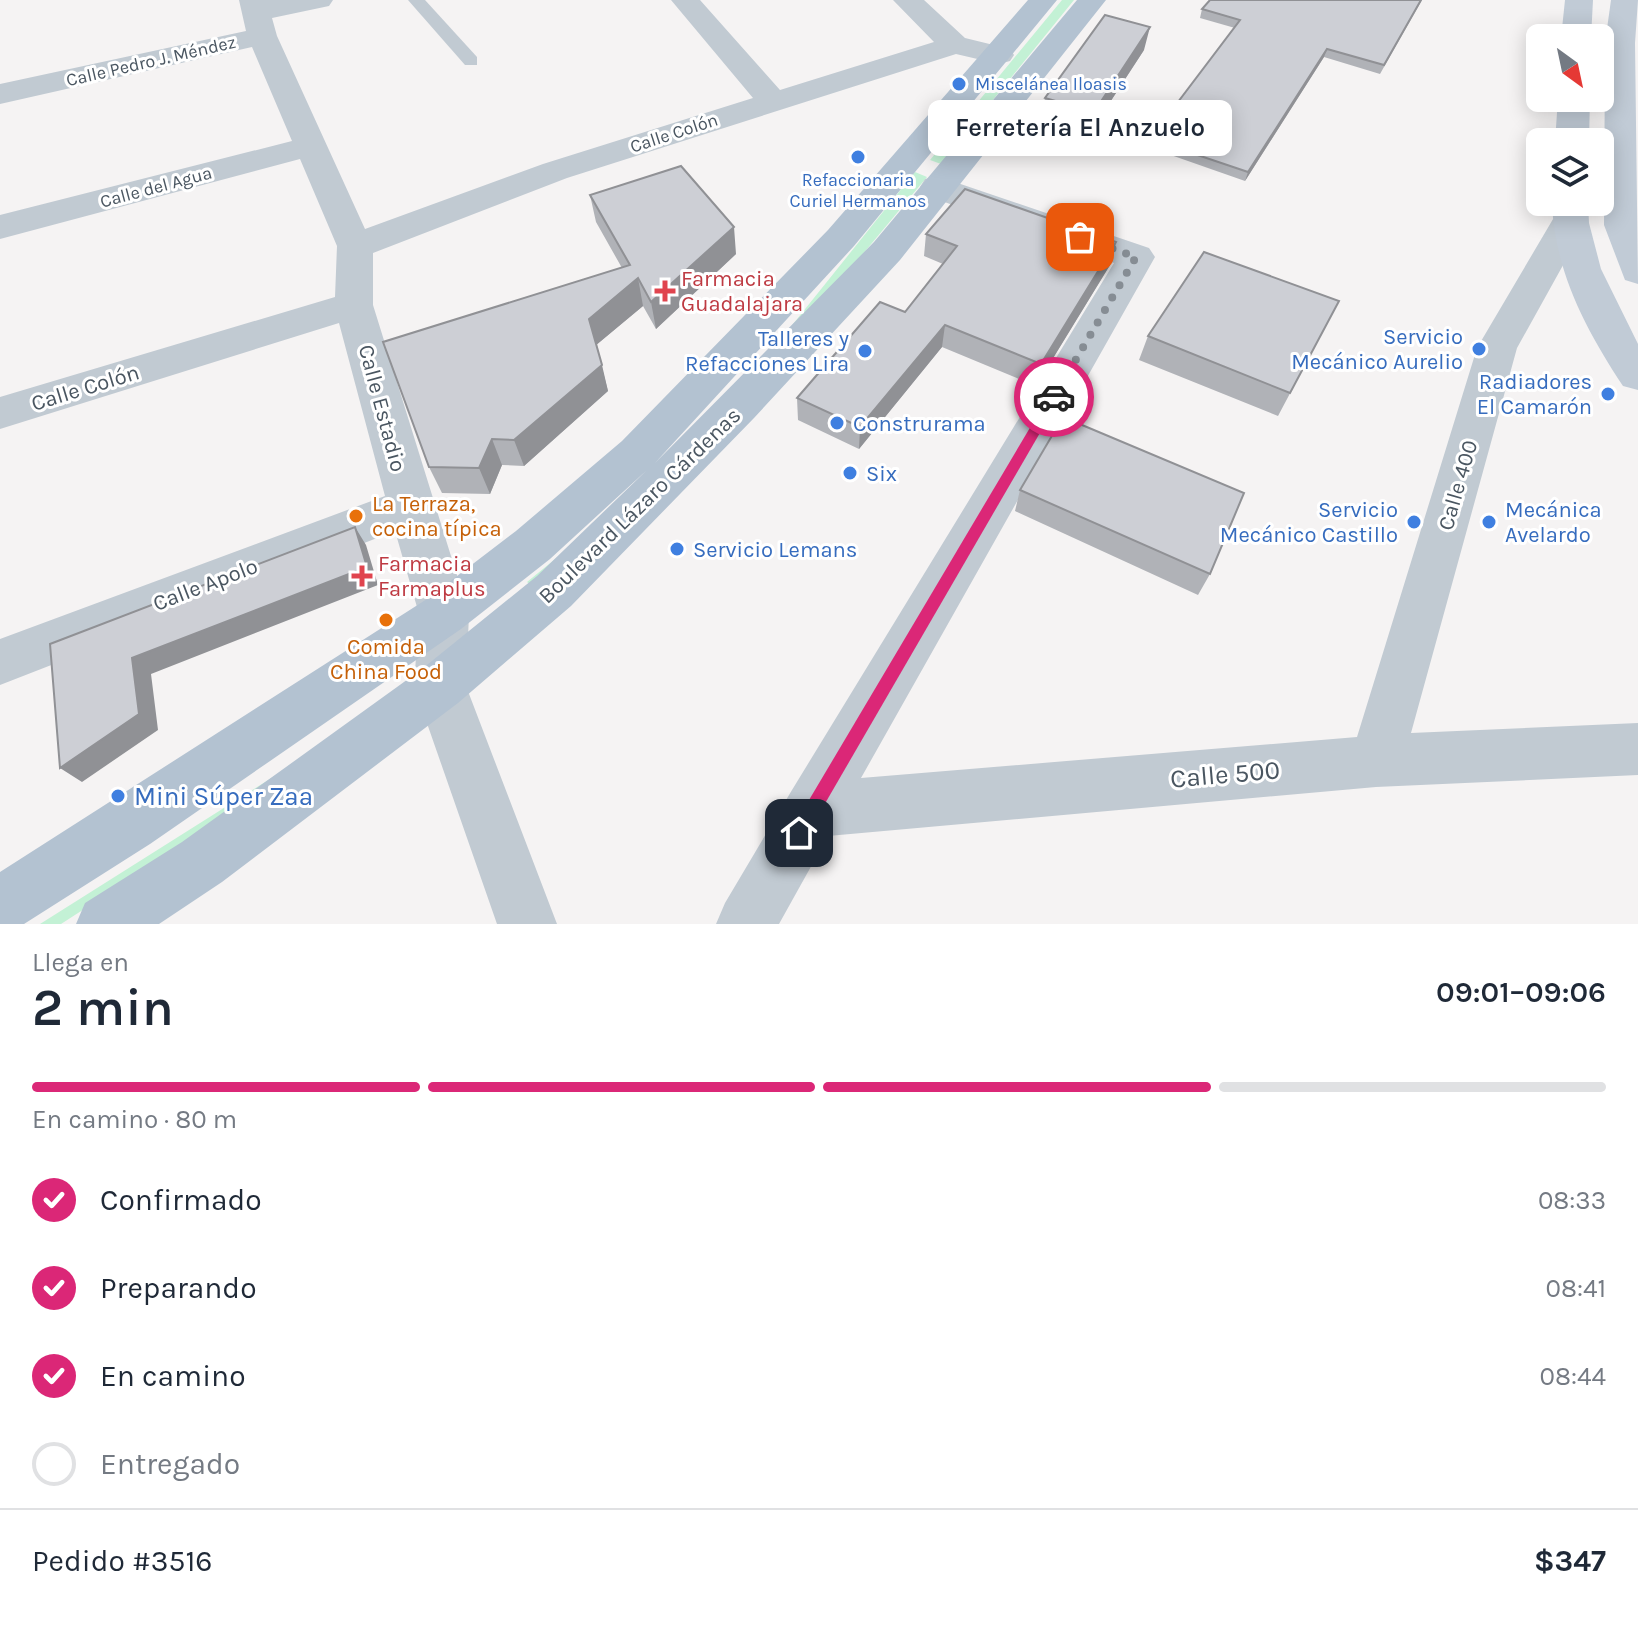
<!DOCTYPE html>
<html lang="es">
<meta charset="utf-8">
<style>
body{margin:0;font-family:Karla,sans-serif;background:#f2f2f3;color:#1f2937;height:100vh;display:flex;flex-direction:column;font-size:30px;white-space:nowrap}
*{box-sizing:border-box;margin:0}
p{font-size:26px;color:#747a83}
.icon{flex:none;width:44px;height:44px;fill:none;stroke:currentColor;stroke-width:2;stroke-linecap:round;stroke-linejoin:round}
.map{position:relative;height:924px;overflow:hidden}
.drawer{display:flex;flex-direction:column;background:#fff;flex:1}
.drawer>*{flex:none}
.needle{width:52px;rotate:147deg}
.fabs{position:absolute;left:1526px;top:24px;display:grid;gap:16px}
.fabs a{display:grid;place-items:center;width:88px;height:88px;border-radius:12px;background:#fff;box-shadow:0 4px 20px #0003;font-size:40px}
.pin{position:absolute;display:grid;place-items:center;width:68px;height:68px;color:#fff;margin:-34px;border-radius:16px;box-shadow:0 4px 12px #0006}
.courier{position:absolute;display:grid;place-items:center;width:80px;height:80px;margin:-40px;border:6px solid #db2777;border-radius:50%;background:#fff;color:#222;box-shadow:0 2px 10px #0007}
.bubble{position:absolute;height:56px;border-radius:12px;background:#fff;box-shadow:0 4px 20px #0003;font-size:26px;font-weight:600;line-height:56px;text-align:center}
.headline em{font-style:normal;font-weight:600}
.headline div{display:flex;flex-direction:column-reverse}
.headline{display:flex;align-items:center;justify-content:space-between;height:136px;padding:0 32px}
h1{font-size:52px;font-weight:600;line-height:60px}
.bar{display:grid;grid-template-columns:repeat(4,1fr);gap:12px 8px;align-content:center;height:96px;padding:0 32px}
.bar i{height:10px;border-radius:6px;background:#e0e1e3}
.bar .on{background:#db2777}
.bar p{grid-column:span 4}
.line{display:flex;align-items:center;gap:20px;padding:0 32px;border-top:2px solid #e0e1e3}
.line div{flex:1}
ol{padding:0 32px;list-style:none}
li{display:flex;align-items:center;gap:24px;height:88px}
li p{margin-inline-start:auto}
li .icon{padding:8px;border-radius:50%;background:#db2777;color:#fff;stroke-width:4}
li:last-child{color:#747a83}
li i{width:44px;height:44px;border:4px solid #e0e1e3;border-radius:50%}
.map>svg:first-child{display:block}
</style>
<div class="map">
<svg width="1638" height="924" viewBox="0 0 1638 924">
<rect width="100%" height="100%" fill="#f5f3f3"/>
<path fill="#c3f1d5" d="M 1062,0 L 1074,0 L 941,164 L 930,160 Z
M 915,172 L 927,177 L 812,315 L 532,586 L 527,582 L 565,551 L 765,359 Z
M 360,722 L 154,864 L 61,924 L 40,924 Z"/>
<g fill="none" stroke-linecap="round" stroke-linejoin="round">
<path fill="#c1cad2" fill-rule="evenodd" d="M 408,0 L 425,0 L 477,57 L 477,65 L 465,65 Z"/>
<path fill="#c1cad2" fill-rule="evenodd" d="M 239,0 L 333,0 L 329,6 L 272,18 L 277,36 L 365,229 L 543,164 L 753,98 L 671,0 L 700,0 L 780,90 L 934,42 L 893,0 L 924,0 L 965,38 L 1010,49 L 1014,55 L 1010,61 L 999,64 L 956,54 L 567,178 L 373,253 L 373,305 L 469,614 L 466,686 L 557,924 L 497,924 L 414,686 L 419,614 L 395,531 L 0,685 L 0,639 L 385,496 L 339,323 L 0,429 L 0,397 L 335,297 L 337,246 L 300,159 L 0,239 L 0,215 L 292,141 L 252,47 L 0,104 L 0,84 L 246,31 Z
M 937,176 L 1149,248 L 1155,257 L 861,778 L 1357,737 L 1477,348 L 1556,214 L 1569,210 L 1582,214 L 1587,222 L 1517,348 L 1411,733 L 1638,723 L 1638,775 L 1376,787 L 828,836 L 779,924 L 716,924 L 725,903 L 792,790 L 1114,263 L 925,195 L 920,187 L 925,179 Z"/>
<path fill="#c1cbd6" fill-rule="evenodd" d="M 1565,0 L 1593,0 L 1591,38 L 1561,38 Z
M 1611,0 L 1638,0 L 1635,43 L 1638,284 L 1625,280 L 1604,225 L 1605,43 Z
M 1558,98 L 1590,98 L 1589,142 L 1555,142 Z
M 1552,202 L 1588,202 L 1589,223 L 1601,269 L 1638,344 L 1638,390 L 1623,386 C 1586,330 1554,270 1552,202 Z"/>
<path fill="#b3c2d1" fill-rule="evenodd" d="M 1028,0 L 1057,0 L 854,246 L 655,463 L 874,242 L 1077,0 L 1106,0 L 900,260 L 754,418 L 571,606 L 458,703 L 222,882 L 159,924 L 76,924 L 85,903 L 182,842 L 422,669 L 537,576 L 647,470 L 550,559 L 461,629 L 150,844 L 24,924 L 0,924 L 0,872 L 427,599 L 516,531 L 622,441 L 828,230 Z"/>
</g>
<path fill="#b0b2b7" d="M 1422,0 L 1380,74 L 1324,57 L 1245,181 L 1148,147 L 1150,139 L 1235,28 L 1200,18 L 1202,9 Z
M 1144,50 L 1088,136 L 1040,122 L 1045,98 Z
M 590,195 L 736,254 L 656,329 L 643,306 L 596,345 L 608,391 L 524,466 L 502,465 L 490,494 L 442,493 L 429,467 L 622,268 L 596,222 Z
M 926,234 L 1110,265 L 1036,386 L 942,347 L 859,449 L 798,420 L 797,398 L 905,312 L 943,264 L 924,256 Z
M 1339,301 L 1278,416 L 1139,360 L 1148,336 Z
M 1020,490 L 1210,574 L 1198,595 L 1015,511 Z"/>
<path fill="#909195" d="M 1150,27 L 1144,50 L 1088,136 L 1094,112 Z
M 1327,49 L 1324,57 L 1245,181 L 1248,172 Z
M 734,227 L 736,254 L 656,329 L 651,302 Z
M 1116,242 L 1110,265 L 1036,386 L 1041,364 Z
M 638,278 L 643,306 L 595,346 L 589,319 Z
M 945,325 L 942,347 L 859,449 L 860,427 Z
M 602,365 L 608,391 L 524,466 L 514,440 Z
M 492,439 L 502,465 L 490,494 L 479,468 Z
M 355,527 L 366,545 L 378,585 L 151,674 L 158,730 L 82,782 L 60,768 L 132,658 Z"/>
<path fill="#cdcfd5" stroke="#909195" stroke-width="2" d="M 1210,0 L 1421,0 L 1384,65 L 1327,49 L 1248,172 L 1150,139 L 1240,20 L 1202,9 Z
M 1105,15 L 1150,27 L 1094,112 L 1045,98 Z
M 681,166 L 734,227 L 651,302 L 638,278 L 589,319 L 602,365 L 514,440 L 492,439 L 479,468 L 429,467 L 383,342 L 630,265 L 590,195 Z
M 965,189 L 1116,242 L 1041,364 L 945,325 L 860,427 L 797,398 L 880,302 L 905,312 L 957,246 L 926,234 Z
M 1204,252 L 1339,301 L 1290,393 L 1148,336 Z
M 1063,417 L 1244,493 L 1210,574 L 1020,490 Z
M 355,527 L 367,567 L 132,658 L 139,714 L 60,768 L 50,644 Z"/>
<path fill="#db2777" d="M 1054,393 L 1059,394 L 1059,400 L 805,838 L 793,838 L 793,827 L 1050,394 Z"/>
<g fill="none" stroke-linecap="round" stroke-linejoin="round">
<path stroke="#868d94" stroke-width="8" stroke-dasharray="0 14.4" d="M 1054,397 L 1136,257 L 1080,237"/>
</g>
<g fill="#3f7fe0" stroke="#fff" stroke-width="3">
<circle cx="959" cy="84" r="8"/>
<circle cx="858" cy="157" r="8"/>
<circle cx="1479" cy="349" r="8"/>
<circle cx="865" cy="351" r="8"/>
<circle cx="1608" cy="394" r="8"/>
<circle cx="837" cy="423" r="8"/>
<circle cx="850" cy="473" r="8"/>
<circle cx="1414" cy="522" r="8"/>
<circle cx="1489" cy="522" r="8"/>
<circle cx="677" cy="549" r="8"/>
<circle cx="118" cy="796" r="8"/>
</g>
<g fill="#e0444e" stroke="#fff" stroke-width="3">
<path d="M661 279h8v8h8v8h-8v8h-8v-8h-8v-8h8z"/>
<path d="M358 564h8v8h8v8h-8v8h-8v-8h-8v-8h8z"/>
</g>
<g fill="#e8710a" stroke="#fff" stroke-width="3">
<circle cx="356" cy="516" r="8"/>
<circle cx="386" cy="620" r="8"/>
</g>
<g text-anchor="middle" stroke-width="6" stroke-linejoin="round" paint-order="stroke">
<g font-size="18" fill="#4a5661" stroke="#fff">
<text transform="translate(151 61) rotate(-13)" y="6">Calle Pedro J. Méndez</text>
<text transform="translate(674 133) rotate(-18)" y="6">Calle Colón</text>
<text transform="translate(156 187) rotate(-15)" y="6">Calle del Agua</text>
</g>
<g font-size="18" fill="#366cbe" stroke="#fff" text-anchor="start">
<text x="975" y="90">Miscelánea Iloasis</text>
<text x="858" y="186" text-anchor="middle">Refaccionaria<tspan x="858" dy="21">Curiel Hermanos</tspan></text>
</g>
<g font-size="22" fill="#be3a42" stroke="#fff" text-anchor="start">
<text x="681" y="286">Farmacia<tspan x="681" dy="25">Guadalajara</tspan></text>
<text x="378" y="571">Farmacia<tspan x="378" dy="25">Farmaplus</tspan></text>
</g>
<g font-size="22" fill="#366cbe" stroke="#fff" text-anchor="end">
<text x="1463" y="344">Servicio<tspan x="1463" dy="25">Mecánico Aurelio</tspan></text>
<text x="849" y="346">Talleres y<tspan x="849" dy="25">Refacciones Lira</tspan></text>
<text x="1592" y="389">Radiadores<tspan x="1592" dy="25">El Camarón</tspan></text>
<text x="853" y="431" text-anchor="start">Construrama</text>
<text x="866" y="481" text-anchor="start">Six</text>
<text x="1398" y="517">Servicio<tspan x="1398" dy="25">Mecánico Castillo</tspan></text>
<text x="1505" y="517" text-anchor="start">Mecánica<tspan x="1505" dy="25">Avelardo</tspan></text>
<text x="693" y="557" text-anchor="start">Servicio Lemans</text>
</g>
<g font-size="22" fill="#4a5661" stroke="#fff">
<text transform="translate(85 387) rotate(-17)" y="8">Calle Colón</text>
<text transform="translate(383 408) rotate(75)" y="8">Calle Estadio</text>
<text transform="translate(1457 485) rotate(-74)" y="8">Calle 400</text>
<text transform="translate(639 505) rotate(-44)" y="8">Boulevard Lázaro Cárdenas</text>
<text transform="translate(205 584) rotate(-21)" y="8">Calle Apolo</text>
</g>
<g font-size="22" fill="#c56008" stroke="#fff" text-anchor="start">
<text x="372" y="511">La Terraza,<tspan x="372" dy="25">cocina típica</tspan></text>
<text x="386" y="654" text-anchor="middle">Comida<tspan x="386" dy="25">China Food</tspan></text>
</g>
<g font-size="26" fill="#4a5661" stroke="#fff">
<text transform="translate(1225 774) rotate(-5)" y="9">Calle 500</text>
</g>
<g font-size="26" fill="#366cbe" stroke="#fff" text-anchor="start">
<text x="134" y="805">Mini Súper Zaa</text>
</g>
</g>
</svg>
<div class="fabs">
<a><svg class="needle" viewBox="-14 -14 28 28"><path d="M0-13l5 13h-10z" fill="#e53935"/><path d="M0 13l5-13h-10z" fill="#747a83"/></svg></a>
<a><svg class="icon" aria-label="layers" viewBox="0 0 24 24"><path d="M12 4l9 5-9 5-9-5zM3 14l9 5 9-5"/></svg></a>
</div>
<div class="pin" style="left:1080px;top:237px;background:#ea580c"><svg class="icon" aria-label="bag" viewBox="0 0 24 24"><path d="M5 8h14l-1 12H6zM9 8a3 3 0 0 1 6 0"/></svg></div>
<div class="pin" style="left:799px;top:833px;background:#1f2937"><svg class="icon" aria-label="home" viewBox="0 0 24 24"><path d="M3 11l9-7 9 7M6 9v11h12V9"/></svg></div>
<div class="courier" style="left:1054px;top:397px"><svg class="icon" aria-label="car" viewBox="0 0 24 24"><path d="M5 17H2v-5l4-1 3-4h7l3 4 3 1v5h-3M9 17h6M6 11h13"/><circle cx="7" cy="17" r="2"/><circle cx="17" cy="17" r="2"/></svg></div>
<div class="bubble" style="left:928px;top:100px;width:304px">Ferretería El Anzuelo</div>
</div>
<section class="drawer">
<div class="headline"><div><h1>2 min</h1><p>Llega en</p></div><em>09:01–09:06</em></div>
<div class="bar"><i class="on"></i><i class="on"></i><i class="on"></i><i></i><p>En camino · 80 m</p></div>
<ol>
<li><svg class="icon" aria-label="check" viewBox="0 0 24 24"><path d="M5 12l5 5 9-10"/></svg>Confirmado<p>08:33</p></li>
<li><svg class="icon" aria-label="check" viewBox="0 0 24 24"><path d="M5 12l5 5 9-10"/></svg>Preparando<p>08:41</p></li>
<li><svg class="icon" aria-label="check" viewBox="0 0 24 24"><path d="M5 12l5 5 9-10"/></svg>En camino<p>08:44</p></li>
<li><i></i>Entregado</li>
</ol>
<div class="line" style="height:104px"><div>Pedido #3516</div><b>$347</b></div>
</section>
